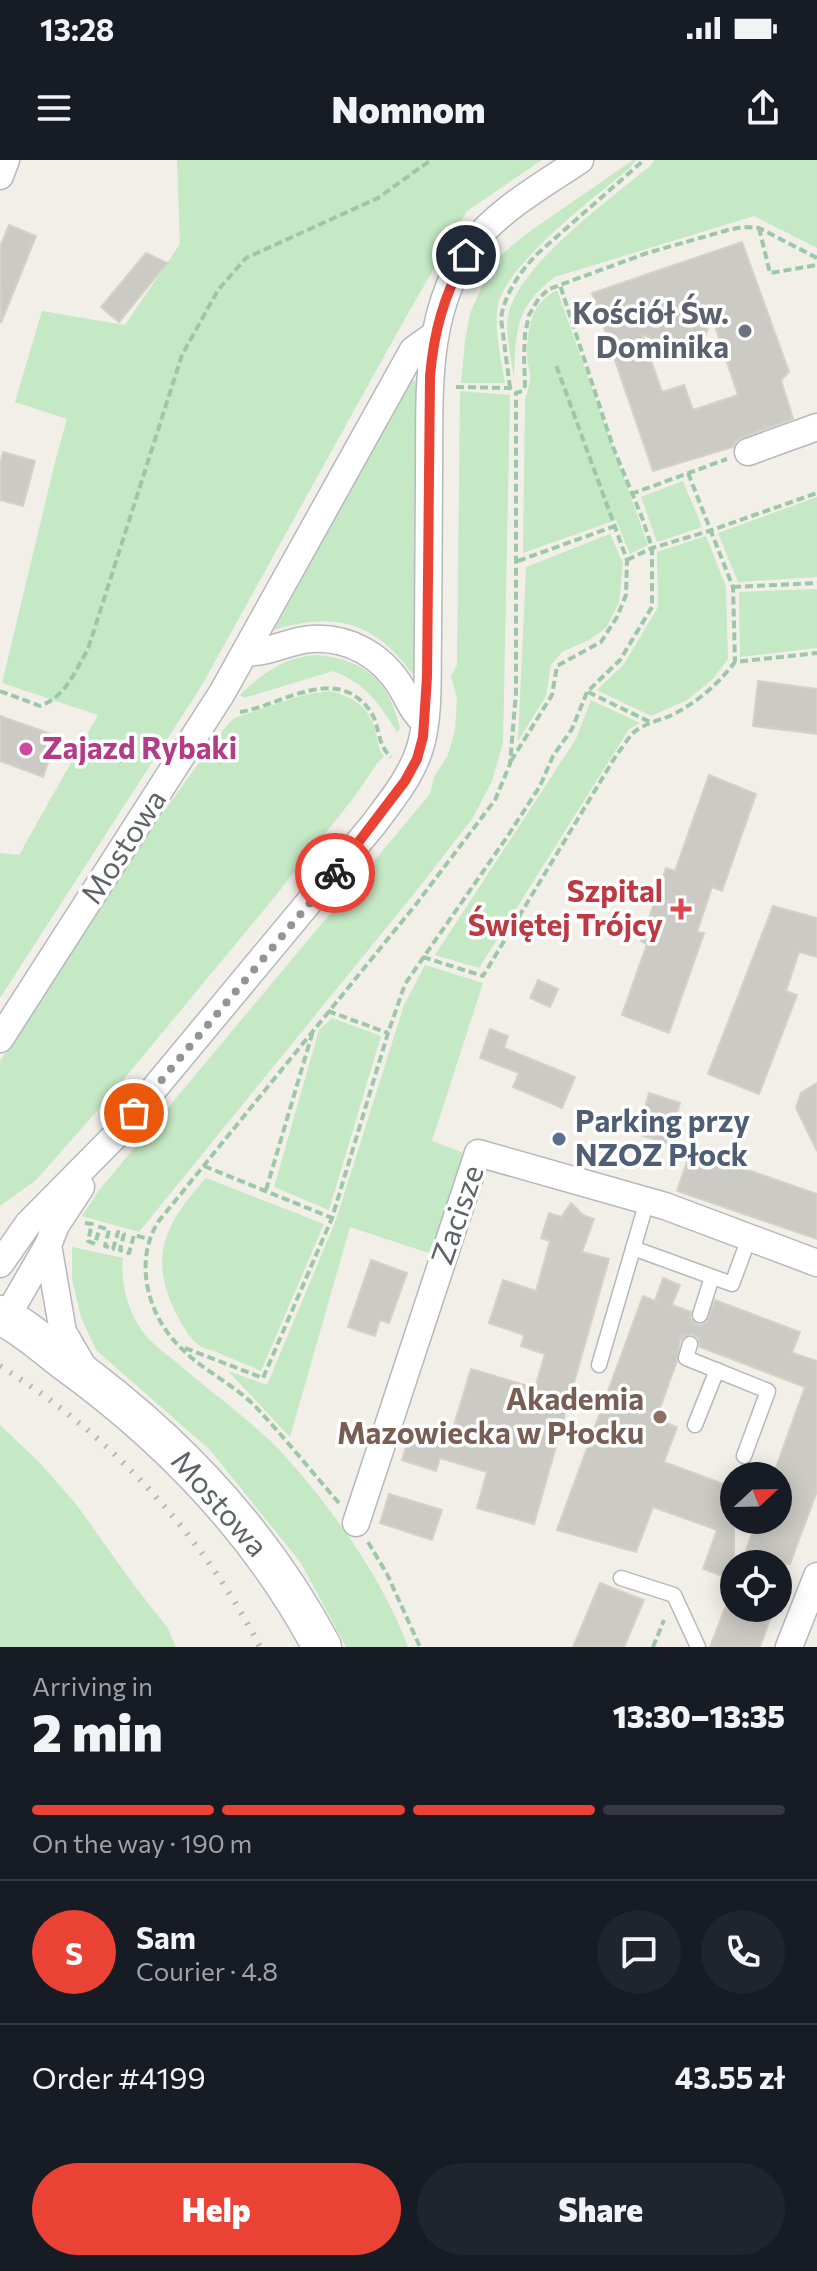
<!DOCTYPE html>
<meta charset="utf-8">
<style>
body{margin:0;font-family:Commissioner,sans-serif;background:#20242c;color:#f1f3f6;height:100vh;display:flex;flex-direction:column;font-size:30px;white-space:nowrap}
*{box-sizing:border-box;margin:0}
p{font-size:26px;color:#9ea1a6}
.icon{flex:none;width:44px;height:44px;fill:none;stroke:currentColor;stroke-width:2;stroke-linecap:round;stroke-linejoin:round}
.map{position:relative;height:1487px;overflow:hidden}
.side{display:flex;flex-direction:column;background:#171b24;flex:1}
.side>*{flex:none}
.needle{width:52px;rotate:68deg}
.tools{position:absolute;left:720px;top:1302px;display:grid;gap:16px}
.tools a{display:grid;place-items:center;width:72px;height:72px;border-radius:50%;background:#171b24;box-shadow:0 4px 20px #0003;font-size:40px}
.pin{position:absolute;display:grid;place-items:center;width:68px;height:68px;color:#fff;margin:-34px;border:4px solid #fff;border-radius:50%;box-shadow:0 2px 8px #0007}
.courier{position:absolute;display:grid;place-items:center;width:80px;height:80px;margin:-40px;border:6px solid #ea4335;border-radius:50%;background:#fff;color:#222;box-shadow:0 2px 10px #0007}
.summary em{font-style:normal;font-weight:800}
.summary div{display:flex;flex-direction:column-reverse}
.summary{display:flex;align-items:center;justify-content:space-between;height:136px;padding:0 32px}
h1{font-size:52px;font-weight:800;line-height:60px}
.bar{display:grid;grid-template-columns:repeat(4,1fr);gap:12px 8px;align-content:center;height:96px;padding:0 32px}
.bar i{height:10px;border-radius:6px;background:#363941}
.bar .active{background:#ea4335}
.bar p{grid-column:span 4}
.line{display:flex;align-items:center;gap:20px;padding:0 32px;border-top:2px solid #363941}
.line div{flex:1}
.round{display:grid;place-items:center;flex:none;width:84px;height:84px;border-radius:42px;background:#20242c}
.primary-button{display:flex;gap:16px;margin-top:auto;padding:16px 32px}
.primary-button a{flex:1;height:92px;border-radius:48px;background:#ea4335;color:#fff;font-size:32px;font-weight:800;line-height:92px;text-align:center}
.primary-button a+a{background:#20242c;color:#f1f3f6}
.status{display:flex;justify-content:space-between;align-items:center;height:56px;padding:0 40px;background:#171b24;direction:ltr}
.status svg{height:22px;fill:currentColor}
header{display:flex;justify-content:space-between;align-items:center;height:104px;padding:0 32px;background:#171b24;font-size:36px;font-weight:800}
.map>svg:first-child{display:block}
</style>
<div class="status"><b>13:28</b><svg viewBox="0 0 49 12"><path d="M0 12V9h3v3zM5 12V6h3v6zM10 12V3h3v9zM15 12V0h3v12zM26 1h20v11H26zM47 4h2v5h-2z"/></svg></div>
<header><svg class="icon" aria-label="menu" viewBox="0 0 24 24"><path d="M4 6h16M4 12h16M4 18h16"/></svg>Nomnom<svg class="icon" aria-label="share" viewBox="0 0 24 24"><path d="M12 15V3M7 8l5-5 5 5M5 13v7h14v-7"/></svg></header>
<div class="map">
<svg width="817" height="1487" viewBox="0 0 817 1487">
<rect width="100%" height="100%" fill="#f1efe8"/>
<path fill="#c5e8c5" d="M 177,0 L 542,0 L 467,51 L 398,171 L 202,525 L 0,838 L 0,693 L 19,695 L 98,555 L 2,523 L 56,298 L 67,259 L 15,242 L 42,151 L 125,165 L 180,84 Z
M 633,0 L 636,0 L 630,8 C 596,36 501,107 497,150 C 495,174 501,199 505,223 L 461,223 L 465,181 L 470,153 L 485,120 L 500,96 L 526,74 Z
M 654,0 L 817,0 L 817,88 L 754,56 L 555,117 C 514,147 516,173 514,219 C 512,202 505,174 508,157 C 516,106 611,39 651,5 Z
M 557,130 L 648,385 L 630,394 L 616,360 L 523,393 L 525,239 C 527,233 529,226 530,220 C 531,212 527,203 527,195 C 527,168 532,142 557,130 Z
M 412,220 L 416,222 L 414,511 L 412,514 C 376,462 333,451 274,470 Z
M 460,231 L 510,235 L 503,583 L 492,621 L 472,659 L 421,725 L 139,1072 L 82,1056 L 100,1029 L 430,634 L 434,617 L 448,595 L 455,570 L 457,539 L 451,516 L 457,505 Z
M 683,321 L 702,367 L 657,382 L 641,337 Z
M 817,337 L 817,417 L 738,422 L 718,373 Z
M 610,374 L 623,403 L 619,443 L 606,468 L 589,480 L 562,492 L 551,505 L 546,536 L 518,581 L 526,407 Z
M 706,376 L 726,427 L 728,499 L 712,520 L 687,540 L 651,556 L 597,530 L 624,504 L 658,447 L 657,392 Z
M 817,429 L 817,488 L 740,497 L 739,432 Z
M 318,495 C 365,500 390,521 400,569 L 397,572 C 379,543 366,524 333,511 L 244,538 L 240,535 C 262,513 286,496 318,495 Z
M 330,531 C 350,536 367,545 374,566 C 378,578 376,586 384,597 L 378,602 L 355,636 L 268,745 L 104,943 L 36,1020 L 0,1046 L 0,901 L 144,679 L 222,571 L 234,558 L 303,535 Z
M 591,540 L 640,563 L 629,569 L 479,808 L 435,795 L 576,579 Z
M 425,805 L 483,823 L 432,981 L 466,994 L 435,1095 L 350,1067 L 290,1277 L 228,1211 L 267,1225 L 336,1060 L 404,845 Z
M 332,858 L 381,876 L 329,1050 L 274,1027 L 319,870 Z
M 206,1018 L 324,1064 L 261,1211 C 245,1204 230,1198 214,1191 C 209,1189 201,1188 197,1184 C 188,1177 181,1162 176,1153 C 147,1096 167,1061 206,1018 Z
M 72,1087 L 123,1098 C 120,1126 129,1156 147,1177 C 155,1186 166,1194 175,1201 C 210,1232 250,1259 282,1293 C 331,1346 383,1419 408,1487 L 346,1487 L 301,1403 L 210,1290 L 96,1190 L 81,1157 L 72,1119 Z
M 0,1265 L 39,1302 L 76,1344 L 136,1428 L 167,1467 L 176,1487 L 0,1487 Z"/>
<path fill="#cccac5" stroke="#d6d1c6" stroke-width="2" fill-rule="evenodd" d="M 9,65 L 36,76 L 1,163 L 0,87 Z
M 742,82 L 789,212 L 781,220 L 793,259 L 743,277 L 736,281 L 733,287 L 653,311 L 592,133 ZM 712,157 L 738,235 L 693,250 L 684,225 L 662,232 L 642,174 L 697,199 Z
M 146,93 L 167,103 L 119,162 L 101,147 Z
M 3,292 L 35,301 L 23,346 L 0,340 L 0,306 Z
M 758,521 L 817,529 L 817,574 L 753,566 Z
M 0,556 L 57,576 L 43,617 L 0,601 Z
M 709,615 L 756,634 L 722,731 L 712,727 L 697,772 L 704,773 L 669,873 L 622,855 L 647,784 L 641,781 L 666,708 L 675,711 Z
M 773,746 L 817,758 L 817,797 L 799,792 L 786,831 L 797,835 L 759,934 L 708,914 Z
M 538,820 L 558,829 L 550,847 L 530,838 Z
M 490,869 L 508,876 L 504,888 L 575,917 L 562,948 L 513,927 L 519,913 L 480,898 Z
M 817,923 L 817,991 L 796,948 L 801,933 Z
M 649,933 L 680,943 L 668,984 L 638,974 Z
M 691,990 L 817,1034 L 817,1079 L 677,1031 Z
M 571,1043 L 583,1055 L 594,1059 L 582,1092 L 609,1099 L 534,1364 L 477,1348 L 487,1312 L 440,1298 L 436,1311 L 402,1300 L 411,1270 L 449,1282 L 471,1209 L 535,1228 L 545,1194 L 521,1186 L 524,1175 L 489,1163 L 503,1120 L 536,1131 L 550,1081 L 541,1078 L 549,1053 L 561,1057 Z
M 371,1100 L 407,1113 L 389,1163 L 380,1160 L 375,1176 L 348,1167 Z
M 663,1118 L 680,1125 L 672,1145 L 691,1152 L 690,1158 L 696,1164 L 701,1165 L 707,1162 L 715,1140 L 800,1172 L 792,1193 L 817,1201 L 817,1331 L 790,1404 L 741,1404 L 757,1360 L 778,1360 L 778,1316 L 773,1316 L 805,1227 L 700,1187 L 698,1178 L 692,1174 L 684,1176 L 680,1181 L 677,1201 L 656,1259 L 677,1267 L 664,1302 L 734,1328 L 734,1420 L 703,1409 L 717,1370 L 653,1347 L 636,1392 L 557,1370 L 643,1136 L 655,1141 Z
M 389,1334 L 442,1350 L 432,1380 L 380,1363 Z
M 600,1423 L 644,1440 L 624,1487 L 573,1487 Z
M 725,1448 L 774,1448 L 760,1487 L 710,1487 Z"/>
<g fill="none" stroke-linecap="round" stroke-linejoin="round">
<defs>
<path id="service" d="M 633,1088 L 732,1124 L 749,1078
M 700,1155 L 712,1117
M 690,1184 L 686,1198 L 768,1231 L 744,1296
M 599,1205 L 647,1041
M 695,1265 L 717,1210
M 621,1418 L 674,1435 L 698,1487"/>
<path id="minor" d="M 0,16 L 6,0
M 748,292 L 817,267
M 246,492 C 269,494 289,480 312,479 C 350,477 382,496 401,527 C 409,541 413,552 425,563
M 0,879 L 222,533 L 413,190 L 434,175
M 48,1085 L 63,1172 L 84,1208
M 0,1104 L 28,1064 L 114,977 L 373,665 C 391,641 411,617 420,588 C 430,556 427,513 428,479 C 428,424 429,370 429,315 C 430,236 423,154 471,86 C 496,51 545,24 580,0
M 6,1158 L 48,1085 L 56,1065 L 81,1027
M 356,1363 L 478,993 L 665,1046 L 817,1103
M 789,1487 L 817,1416"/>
<path id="secondary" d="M 0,1155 C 23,1166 45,1186 65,1201 C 170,1277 261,1372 322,1487"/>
</defs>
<use href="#service" stroke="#b5b8bc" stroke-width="17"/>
<use href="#minor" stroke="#b5b8bc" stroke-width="29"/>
<use href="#secondary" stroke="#b6babf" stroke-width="41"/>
<path stroke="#9cc7a9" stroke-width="4" stroke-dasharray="8 4" stroke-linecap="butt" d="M 759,68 L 770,113 L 817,105
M 456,227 L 510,228 L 516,233 L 522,231 L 525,226 L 524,196 L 525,174 L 529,155 L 539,138 L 549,129 L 647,93 L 728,70 L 743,67 L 759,68 L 817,98
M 510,228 L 501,158 C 505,133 520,112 537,94 L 644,0
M 688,313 L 733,427 L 735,502
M 631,334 L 727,299
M 627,400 L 652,388 L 709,371 L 817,333
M 518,401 L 615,366
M 733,427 L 817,423
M 0,531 L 40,546 C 66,536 74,513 88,489 L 182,195 L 218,130 L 246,98 L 378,38 L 431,0
M 588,532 L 650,562
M 240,552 C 282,545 333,505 368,548 C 381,563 375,583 391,597
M 511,601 L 552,535 L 557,506 L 601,482 L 617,457 L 626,435 L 627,400 L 556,205
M 423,797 L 483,816 L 617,594 C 622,588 627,580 632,574 C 643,563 659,561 672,555 C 698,542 718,524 735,502 L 817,493
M 328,851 L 388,873
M 204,1006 L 332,1058
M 266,1030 L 313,871
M 85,1063 L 92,1064 L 88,1081 L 95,1084 L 100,1067 L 109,1070 L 105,1086 L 113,1089 L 118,1072 L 124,1074 L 120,1090 L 129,1093 L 134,1075 L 149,1079
M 185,1188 L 263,1218 L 332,1058 L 388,873 L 405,824 L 507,677 L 540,626 L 553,596 L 572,569 L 587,532 L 620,500 L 652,447 L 652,388 L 643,360 L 613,287 L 560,125
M 339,1343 C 311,1311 284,1277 255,1246 C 232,1223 200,1209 178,1185 C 147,1153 134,1101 158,1062 L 417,743 L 495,640 L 510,604 L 516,532 L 516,233
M 368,1382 L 387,1414 L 420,1487
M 653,1487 L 664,1460"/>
<use href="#service" stroke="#fff" stroke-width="14"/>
<use href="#minor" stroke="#fff" stroke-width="26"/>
<use href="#secondary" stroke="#fff" stroke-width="38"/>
<path stroke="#b6b7b8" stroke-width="6" stroke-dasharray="2 10" stroke-linecap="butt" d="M 0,1206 C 109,1274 201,1372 260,1487"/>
</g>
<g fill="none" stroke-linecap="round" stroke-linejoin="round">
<path stroke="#929495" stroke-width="8" stroke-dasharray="0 14.4" d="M 134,953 L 335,713"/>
<path stroke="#ea4335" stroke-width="10" d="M 335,713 L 405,621 L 417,599 L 423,577 L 427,517 L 430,216 C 434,170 444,136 466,95"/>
</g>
<circle fill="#6b7280" stroke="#fff" stroke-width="3" cx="745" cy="171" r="8"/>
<circle fill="#d1479c" stroke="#fff" stroke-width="3" cx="26" cy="589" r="8"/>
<path fill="#e0444e" stroke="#fff" stroke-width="3" d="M677 737h8v8h8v8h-8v8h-8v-8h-8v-8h8z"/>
<circle fill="#5c6f8a" stroke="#fff" stroke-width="3" cx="559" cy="979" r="8"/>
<circle fill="#8d6e63" stroke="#fff" stroke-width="3" cx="660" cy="1257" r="8"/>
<g text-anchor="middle" stroke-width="7" stroke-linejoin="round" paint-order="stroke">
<g font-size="30" font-weight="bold" fill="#5b616d" stroke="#fff" text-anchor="end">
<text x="729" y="164">Kościół Św.<tspan x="729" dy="34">Dominika</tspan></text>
</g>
<g font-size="30" font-weight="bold" fill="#b23c85" stroke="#fff" text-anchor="start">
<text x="42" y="599">Zajazd Rybaki</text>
</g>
<g font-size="30" fill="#5f6368" stroke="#fff">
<text transform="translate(124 687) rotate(-57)" y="10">Mostowa</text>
<text transform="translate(458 1055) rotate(-71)" y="10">Zacisze</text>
<text transform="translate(219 1344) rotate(49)" y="10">Mostowa</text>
</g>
<g font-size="30" font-weight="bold" fill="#be3a42" stroke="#fff" text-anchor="end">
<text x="663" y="742">Szpital<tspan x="663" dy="34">Świętej Trójcy</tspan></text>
</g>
<g font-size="30" font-weight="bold" fill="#4e5e75" stroke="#fff" text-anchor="start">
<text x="575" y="972">Parking przy<tspan x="575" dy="34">NZOZ Płock</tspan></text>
</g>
<g font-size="30" font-weight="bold" fill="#785e54" stroke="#fff" text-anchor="end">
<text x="644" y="1250">Akademia<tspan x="644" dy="34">Mazowiecka w Płocku</tspan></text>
</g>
</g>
</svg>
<div class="tools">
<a><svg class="needle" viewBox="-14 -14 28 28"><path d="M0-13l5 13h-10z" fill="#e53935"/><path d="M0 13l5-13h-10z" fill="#9ea1a6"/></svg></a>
<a><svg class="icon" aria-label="locate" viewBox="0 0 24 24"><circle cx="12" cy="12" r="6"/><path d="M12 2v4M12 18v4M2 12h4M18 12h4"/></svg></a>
</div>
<div class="pin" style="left:134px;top:953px;background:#ea580c"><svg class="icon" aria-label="bag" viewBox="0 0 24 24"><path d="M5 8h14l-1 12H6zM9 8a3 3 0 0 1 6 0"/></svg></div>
<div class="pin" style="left:466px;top:95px;background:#1f2937"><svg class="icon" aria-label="home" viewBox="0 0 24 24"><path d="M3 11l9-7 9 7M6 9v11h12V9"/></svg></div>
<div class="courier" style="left:335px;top:713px"><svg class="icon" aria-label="bike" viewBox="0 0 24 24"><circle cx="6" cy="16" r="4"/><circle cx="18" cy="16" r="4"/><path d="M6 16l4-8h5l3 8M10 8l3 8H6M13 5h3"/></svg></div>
</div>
<section class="side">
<div class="summary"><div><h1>2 min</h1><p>Arriving in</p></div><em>13:30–13:35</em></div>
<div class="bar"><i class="active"></i><i class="active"></i><i class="active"></i><i></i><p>On the way · 190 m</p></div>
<div class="line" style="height:144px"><b class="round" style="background:#ea4335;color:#fff">S</b><div><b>Sam</b><p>Courier · 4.8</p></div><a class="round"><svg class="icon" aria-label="chat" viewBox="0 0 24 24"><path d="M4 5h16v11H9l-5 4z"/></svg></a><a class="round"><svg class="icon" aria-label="phone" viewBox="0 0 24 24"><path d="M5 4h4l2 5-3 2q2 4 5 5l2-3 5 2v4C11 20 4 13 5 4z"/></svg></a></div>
<div class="line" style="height:104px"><div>Order #4199</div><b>43.55 zł</b></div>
<div class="primary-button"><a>Help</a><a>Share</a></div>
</section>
